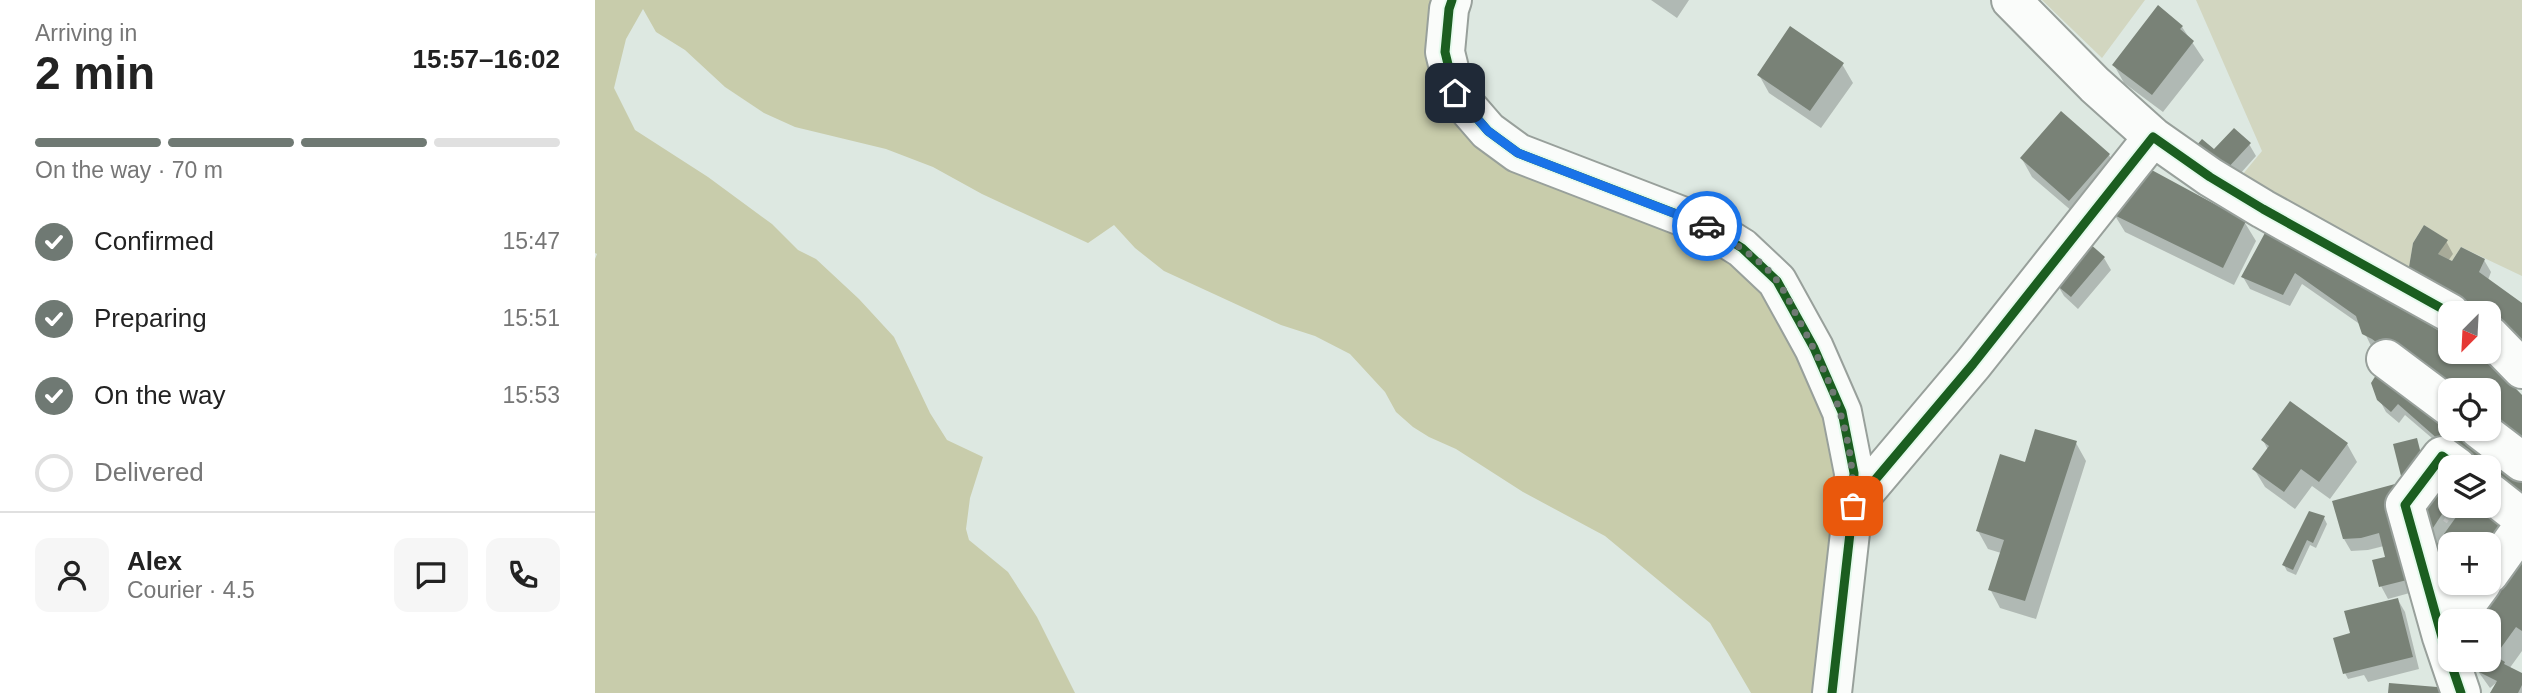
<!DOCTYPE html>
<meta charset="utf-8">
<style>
body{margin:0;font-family:Arial,sans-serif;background:#f6f6f6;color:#222;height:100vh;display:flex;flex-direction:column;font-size:26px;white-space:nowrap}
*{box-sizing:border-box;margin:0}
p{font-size:23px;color:#767676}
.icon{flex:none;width:38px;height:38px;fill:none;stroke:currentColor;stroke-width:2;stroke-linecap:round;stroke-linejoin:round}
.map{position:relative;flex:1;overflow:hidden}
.sheet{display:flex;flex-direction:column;background:#fff;width:595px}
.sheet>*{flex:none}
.needle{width:46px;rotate:204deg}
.controls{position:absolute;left:1843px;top:301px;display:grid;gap:14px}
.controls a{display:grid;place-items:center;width:63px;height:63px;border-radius:14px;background:#fff;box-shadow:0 2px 5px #0004;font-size:35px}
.pin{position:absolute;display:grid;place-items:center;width:60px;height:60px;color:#fff;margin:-30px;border-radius:14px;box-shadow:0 4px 10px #0006}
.courier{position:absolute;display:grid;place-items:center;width:70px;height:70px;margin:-35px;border:5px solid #1a73e8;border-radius:50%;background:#fff;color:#222;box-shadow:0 2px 9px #0007}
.headline em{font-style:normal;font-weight:700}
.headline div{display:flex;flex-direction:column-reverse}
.headline{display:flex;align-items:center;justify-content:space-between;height:119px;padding:0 35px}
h1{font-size:46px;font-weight:700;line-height:52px}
.bar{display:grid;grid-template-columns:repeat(4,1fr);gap:10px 7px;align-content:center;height:84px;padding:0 35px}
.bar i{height:9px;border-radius:5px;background:#e0e0e0}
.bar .active{background:#6f7973}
.bar p{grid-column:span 4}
.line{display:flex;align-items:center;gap:18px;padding:0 35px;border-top:2px solid #e0e0e0}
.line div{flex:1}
.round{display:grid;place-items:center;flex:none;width:74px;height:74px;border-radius:14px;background:#f6f6f6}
ol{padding:0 35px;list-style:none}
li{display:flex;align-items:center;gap:21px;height:77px}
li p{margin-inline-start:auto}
li .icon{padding:7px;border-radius:50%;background:#6f7973;color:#fff;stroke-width:4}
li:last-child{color:#767676}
li i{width:38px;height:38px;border:4px solid #e0e0e0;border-radius:50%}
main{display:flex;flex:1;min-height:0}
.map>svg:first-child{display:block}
</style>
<main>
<section class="sheet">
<div class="headline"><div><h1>2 min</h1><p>Arriving in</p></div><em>15:57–16:02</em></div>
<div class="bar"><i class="active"></i><i class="active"></i><i class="active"></i><i></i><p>On the way · 70 m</p></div>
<ol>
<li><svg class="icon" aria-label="check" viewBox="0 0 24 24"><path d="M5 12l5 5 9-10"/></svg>Confirmed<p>15:47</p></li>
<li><svg class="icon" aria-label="check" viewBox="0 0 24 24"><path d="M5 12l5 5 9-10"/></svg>Preparing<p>15:51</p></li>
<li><svg class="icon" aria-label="check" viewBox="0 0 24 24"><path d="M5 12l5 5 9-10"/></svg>On the way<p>15:53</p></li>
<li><i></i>Delivered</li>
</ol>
<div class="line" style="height:126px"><a class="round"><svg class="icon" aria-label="person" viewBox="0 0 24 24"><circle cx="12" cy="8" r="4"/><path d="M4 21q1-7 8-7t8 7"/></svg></a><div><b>Alex</b><p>Courier · 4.5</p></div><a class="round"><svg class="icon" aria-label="chat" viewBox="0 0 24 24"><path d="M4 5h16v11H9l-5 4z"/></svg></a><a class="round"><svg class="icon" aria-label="phone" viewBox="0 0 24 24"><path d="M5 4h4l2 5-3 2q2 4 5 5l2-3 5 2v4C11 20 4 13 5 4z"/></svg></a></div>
</section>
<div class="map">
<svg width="1927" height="693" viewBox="0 0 1927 693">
<rect width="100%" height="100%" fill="#dde8e1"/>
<path fill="#d2d6c0" d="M 1447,0 L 1550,0 L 1507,58 Z
M 1601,0 L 1927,0 L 1927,276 L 1866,247 L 1857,261 L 1843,254 L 1852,240 L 1829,225 L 1818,243 L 1813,273 L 1643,180 L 1667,151 Z"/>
<path fill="#c8ccab" d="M 0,0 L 846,0 L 851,103 L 1106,243 L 1136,262 L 1159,283 L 1182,310 L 1242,442 L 1231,693 L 1156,693 L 1115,623 L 1010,536 L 928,492 L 861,449 L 834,437 L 818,427 L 801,412 L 790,392 L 755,354 L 720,336 L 686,325 L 569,271 L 540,248 L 519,225 L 493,243 L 387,194 L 338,167 L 291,149 L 200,127 L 169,113 L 130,87 L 90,50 L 61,32 L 48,9 L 31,39 L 19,88 L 40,130 L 113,177 L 177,224 L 203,250 L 221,259 L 264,299 L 299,337 L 335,413 L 352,440 L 388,457 L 375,498 L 371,529 L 374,540 L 413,572 L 442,617 L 480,693 L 0,693 L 0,259 L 2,254 L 0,253 Z"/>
<path fill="#0003" fill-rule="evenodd" d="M 1056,0 L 1094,0 L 1082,18 Z
M 1587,27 L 1609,60 L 1568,112 L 1529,83 L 1519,65 Z
M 1247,64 L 1258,83 L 1226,128 L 1174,93 L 1164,75 Z
M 1654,144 L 1661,156 L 1637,183 L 1619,152 Z
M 1514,155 L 1524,173 L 1485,218 L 1437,177 L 1427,159 Z
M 1519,214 L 1650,223 L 1661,241 L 1639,285 L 1530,232 Z
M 1671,234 L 1855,339 L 1855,352 L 1874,352 L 1898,367 L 1927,398 L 1894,429 L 1894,390 L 1855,390 L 1776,346 L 1766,325 L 1707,284 L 1695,306 L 1655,289 L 1648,277 Z
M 1851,241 L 1858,254 L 1853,261 L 1889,260 L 1896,272 L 1893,280 L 1927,305 L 1927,346 L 1894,322 L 1894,313 L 1878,313 L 1822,285 Z
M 1509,258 L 1516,270 L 1483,309 L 1469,296 L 1462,284 Z
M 1789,366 L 1855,429 L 1869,429 L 1897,451 L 1884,467 L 1859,457 L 1810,415 L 1804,423 L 1791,412 L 1784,399 Z
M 1668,440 L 1752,444 L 1762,462 L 1735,499 L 1717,486 L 1700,509 L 1670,487 L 1659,469 L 1673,450 Z
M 1481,443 L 1491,461 L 1441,619 L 1405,608 L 1395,589 L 1406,553 L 1393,549 L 1383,531 Z
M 1855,476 L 1855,506 L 1894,506 L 1927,533 L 1927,651 L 1914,669 L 1927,675 L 1927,693 L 1897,693 L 1902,682 L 1895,688 L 1875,660 L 1894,660 L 1894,621 L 1861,621 L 1833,536 ZM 1855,544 L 1894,544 L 1894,583 L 1855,583 Z
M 1799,486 L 1829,589 L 1793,599 L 1786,586 L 1792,558 L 1789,546 L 1773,550 L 1756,551 L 1749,539 Z
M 1729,518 L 1732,524 L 1721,548 L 1715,545 L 1701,575 L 1692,571 L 1689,565 Z
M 1803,600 L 1810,612 L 1824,669 L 1773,682 L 1769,675 L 1753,679 L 1750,673 L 1754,635 Z"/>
<path fill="#798277" d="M 1563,5 L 1588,26 L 1585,29 L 1599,41 L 1557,95 L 1517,65 Z
M 1195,26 L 1249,63 L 1215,111 L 1162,75 Z
M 1466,111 L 1515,154 L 1474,201 L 1425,158 Z
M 1639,128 L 1656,143 L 1630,171 L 1601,146 L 1607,139 L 1619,149 Z
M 1553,168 L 1651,221 L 1628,268 L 1517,214 Z
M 1829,225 L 1853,240 L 1843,254 L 1857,261 L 1866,247 L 1890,259 L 1884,272 L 1927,303 L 1927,340 L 1894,316 L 1894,313 L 1889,313 L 1813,273 L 1818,243 Z
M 1671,231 L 1810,309 L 1855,338 L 1855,352 L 1877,352 L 1899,366 L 1927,395 L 1927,449 L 1894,425 L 1894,390 L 1855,390 L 1855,397 L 1777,339 L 1767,334 L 1761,316 L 1700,273 L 1688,295 L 1646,277 Z
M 1494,243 L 1510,257 L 1476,297 L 1460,284 Z
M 1788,364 L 1855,417 L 1855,429 L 1872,429 L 1895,444 L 1879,464 L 1845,441 L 1803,404 L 1796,412 L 1782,400 L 1776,383 Z
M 1695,401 L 1753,443 L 1724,482 L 1706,469 L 1689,492 L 1657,469 L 1674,446 L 1666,440 Z
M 1440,429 L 1482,441 L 1430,601 L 1393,590 L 1409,540 L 1381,531 L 1405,454 L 1430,462 Z
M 1822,438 L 1830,470 L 1806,476 L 1798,444 Z
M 1906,456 L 1927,470 L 1927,510 L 1894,474 Z
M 1855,474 L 1855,502 L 1832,537 L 1823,507 Z
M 1800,484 L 1824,577 L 1784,587 L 1777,560 L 1790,557 L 1784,533 L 1766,538 L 1748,539 L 1737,501 Z
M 1869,506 L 1894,506 L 1924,525 L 1894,544 L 1855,544 L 1855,583 L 1878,583 L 1854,613 L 1829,562 Z
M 1714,511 L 1730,516 L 1718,543 L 1712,540 L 1698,570 L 1687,565 Z
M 1927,541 L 1927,631 L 1921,627 L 1900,656 L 1910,662 L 1909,664 L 1927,673 L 1927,685 L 1923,693 L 1895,693 L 1902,681 L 1884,672 L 1875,660 L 1894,660 L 1894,621 L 1868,621 Z
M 1803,598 L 1818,657 L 1748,674 L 1738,638 L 1755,633 L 1749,611 Z
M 1794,683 L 1854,688 L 1854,693 L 1793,693 Z"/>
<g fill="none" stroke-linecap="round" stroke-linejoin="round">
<defs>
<path id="minor" d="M 857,0 L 854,9 L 850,52 L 860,93 L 893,131 L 923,153 L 1110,225 L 1147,248 L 1182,281 L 1219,348 L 1247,412 L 1259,473 L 1258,506 L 1237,693
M 1416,0 L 1500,85 L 1558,137 L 1615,177 L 1668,209 L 1855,313
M 1894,335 L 1927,369
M 1791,359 L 1855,407
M 1884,429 L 1927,462
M 1862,467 L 1847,456 L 1810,505 L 1847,637 L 1866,693
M 1894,492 L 1927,518
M 1258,506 L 1378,364 L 1558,137
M 1894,574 L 1927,528
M 1859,621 L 1887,583"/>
</defs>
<use href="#minor" stroke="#98a09b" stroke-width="42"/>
<path stroke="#c3c7c5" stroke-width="4.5" stroke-dasharray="3.5 3.5" stroke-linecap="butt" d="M 1850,522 L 1861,506"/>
<use href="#minor" stroke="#fafcfa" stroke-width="38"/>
<defs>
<path id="cycleway" d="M 857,0 L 854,9 L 850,52 L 860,93 L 893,131 L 923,153 L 1110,225 L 1147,248 L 1182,281 L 1219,348 L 1247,412 L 1259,473 L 1258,506 L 1237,693
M 1862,467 L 1847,456 L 1810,505 L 1847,637 L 1866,693
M 1258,506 L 1378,364 L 1558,137 L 1615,177 L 1668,209 L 1855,313"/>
</defs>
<use href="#cycleway" stroke="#e5faed" stroke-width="13"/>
<use href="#cycleway" stroke="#1b5e20" stroke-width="9"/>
</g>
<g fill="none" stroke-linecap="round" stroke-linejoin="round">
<path stroke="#6f7973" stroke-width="7" stroke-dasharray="0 12.6" d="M 1112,226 C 1135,241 1167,259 1183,282 C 1192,294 1198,310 1206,324 C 1238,385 1260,436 1258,506"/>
<path stroke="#1a73e8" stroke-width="9" d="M 860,93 L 893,131 L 923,153 L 1112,226"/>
</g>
</svg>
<div class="controls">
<a><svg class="needle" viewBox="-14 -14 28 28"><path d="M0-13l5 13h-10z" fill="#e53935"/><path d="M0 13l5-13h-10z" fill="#767676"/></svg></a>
<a><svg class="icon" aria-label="locate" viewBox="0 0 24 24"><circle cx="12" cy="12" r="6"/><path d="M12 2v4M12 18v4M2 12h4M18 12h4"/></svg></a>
<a><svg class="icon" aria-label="layers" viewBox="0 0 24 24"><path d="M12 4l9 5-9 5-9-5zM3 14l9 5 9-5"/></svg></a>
<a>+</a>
<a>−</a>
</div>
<div class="pin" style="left:1258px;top:506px;background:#ea580c"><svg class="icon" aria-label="bag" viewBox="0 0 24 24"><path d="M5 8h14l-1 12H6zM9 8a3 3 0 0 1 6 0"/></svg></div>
<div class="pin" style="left:860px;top:93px;background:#1f2937"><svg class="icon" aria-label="home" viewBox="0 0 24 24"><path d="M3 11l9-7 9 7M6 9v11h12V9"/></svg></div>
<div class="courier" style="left:1112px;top:226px"><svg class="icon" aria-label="car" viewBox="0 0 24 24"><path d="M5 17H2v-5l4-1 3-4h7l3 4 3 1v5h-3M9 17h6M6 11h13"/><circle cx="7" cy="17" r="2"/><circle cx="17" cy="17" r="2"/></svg></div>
</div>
</main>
